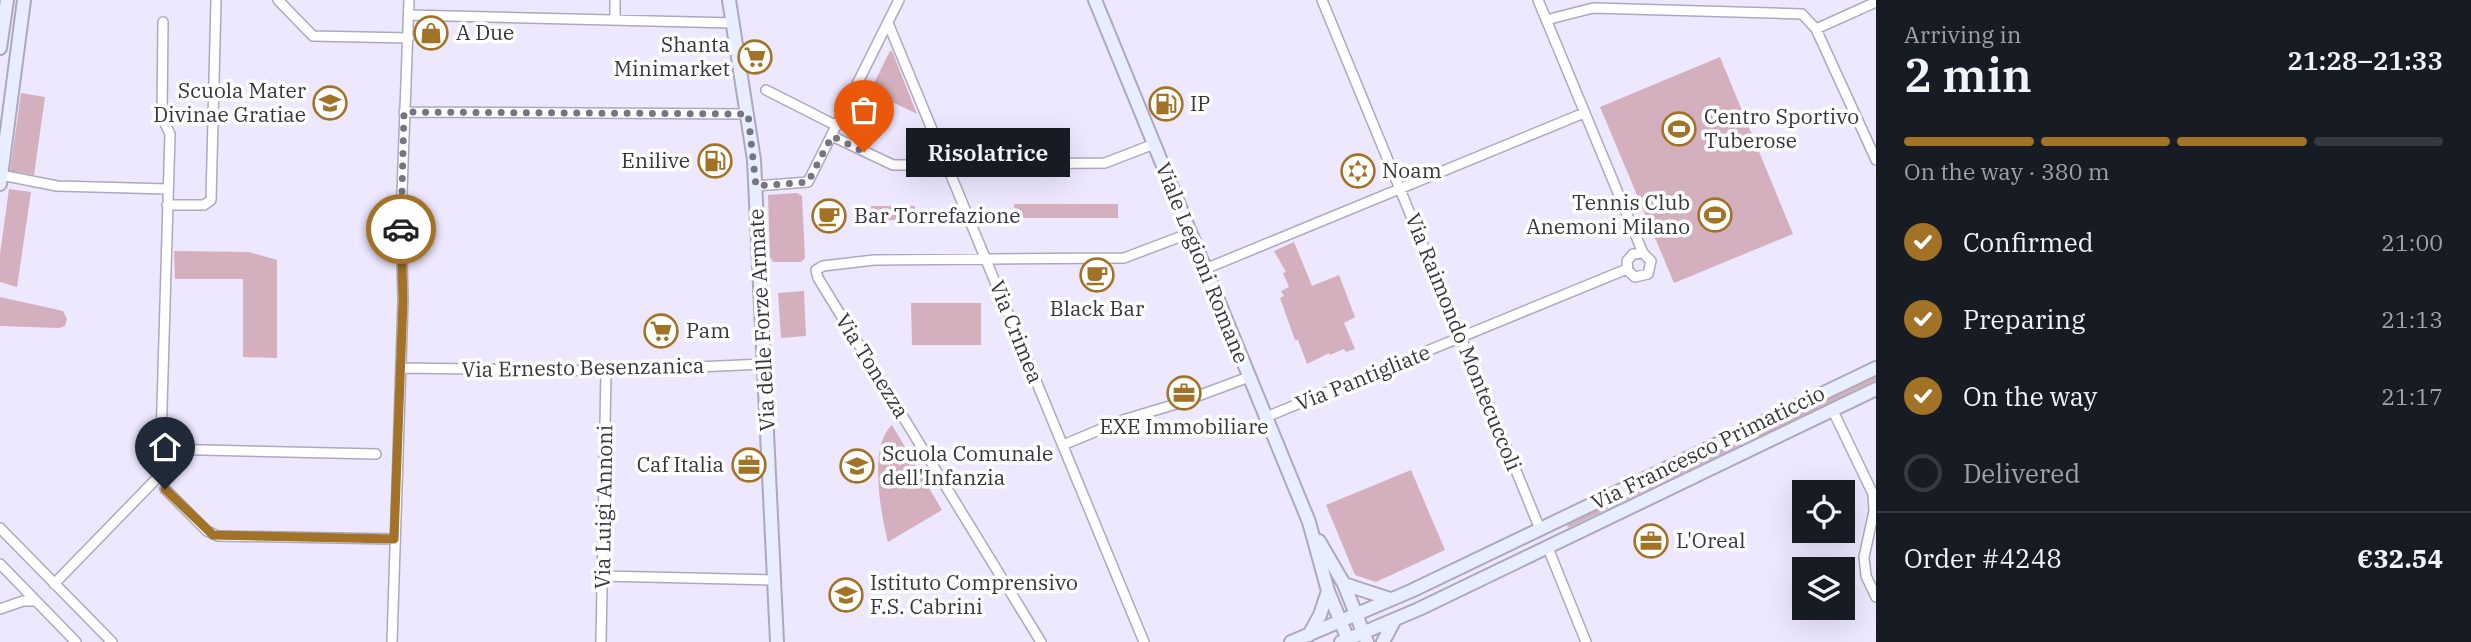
<!DOCTYPE html>
<meta charset="utf-8">
<style>
body{margin:0;font-family:"IBM Plex Serif",serif;background:#20242c;color:#f1f3f6;height:100vh;display:flex;flex-direction:column;font-size:26px;white-space:nowrap}
*{box-sizing:border-box;margin:0}
p{font-size:23px;color:#9ea1a6}
.icon{flex:none;width:38px;height:38px;fill:none;stroke:currentColor;stroke-width:2;stroke-linecap:round;stroke-linejoin:round}
.map{position:relative;flex:1;overflow:hidden}
.panel{display:flex;flex-direction:column;background:#171b24;width:595px}
.panel>*{flex:none}
.buttons{position:absolute;left:1792px;top:480px;display:grid;gap:14px}
.buttons a{display:grid;place-items:center;width:63px;height:63px;border-radius:0px;background:#171b24;box-shadow:0 7px 28px #0002;font-size:35px}
.pin{position:absolute;display:grid;place-items:center;width:60px;height:60px;color:#fff;margin:-72px -30px;border-radius:50% 50% 50% 0;rotate:-45deg;box-shadow:0 0 7px #0007}
.pin .icon{rotate:45deg}
.courier{position:absolute;display:grid;place-items:center;width:70px;height:70px;margin:-35px;border:5px solid #a27226;border-radius:50%;background:#fff;color:#222;box-shadow:0 2px 9px #0007}
.bubble{position:absolute;height:49px;border-radius:0px;background:#171b24;box-shadow:0 7px 28px #0002;font-size:23px;font-weight:600;line-height:49px;text-align:center}
.headline em{font-style:normal;font-weight:600}
.headline div{display:flex;flex-direction:column-reverse}
.headline{display:flex;align-items:center;justify-content:space-between;height:119px;padding:0 28px}
h1{font-size:46px;font-weight:600;line-height:52px}
.bar{display:grid;grid-template-columns:repeat(4,1fr);gap:10px 7px;align-content:center;height:84px;padding:0 28px}
.bar i{height:9px;border-radius:5px;background:#363941}
.bar .on{background:#a27226}
.bar p{grid-column:span 4}
.line{display:flex;align-items:center;gap:18px;padding:0 28px;border-top:2px solid #363941}
.line div{flex:1}
ol{padding:0 28px;list-style:none}
li{display:flex;align-items:center;gap:21px;height:77px}
li p{margin-inline-start:auto}
li .icon{padding:7px;border-radius:50%;background:#a27226;color:#fff;stroke-width:4}
li:last-child{color:#9ea1a6}
li i{width:38px;height:38px;border:4px solid #363941;border-radius:50%}
main{display:flex;flex:1;min-height:0}
.map>svg:first-child{display:block}
</style>
<main>
<div class="map">
<svg width="1876" height="642" viewBox="0 0 1876 642">
<rect width="100%" height="100%" fill="#ede8fe"/>
<path fill="#d4afbe" d="M 890,51 L 892,51 L 917,114 L 870,91 Z
M 1720,57 L 1793,234 L 1674,283 L 1600,107 Z
M 21,93 L 45,97 L 34,175 L 10,171 Z
M 9,189 L 31,192 L 17,287 L 0,282 L 0,254 Z
M 797,193 L 802,196 L 805,258 L 801,262 L 773,262 L 770,257 L 768,195 Z
M 1014,204 L 1118,204 L 1118,218 L 1015,218 Z
M 871,206 L 915,206 L 915,220 L 871,220 Z
M 1294,242 L 1312,286 L 1339,275 L 1355,317 L 1344,323 L 1355,349 L 1346,352 L 1344,349 L 1330,355 L 1329,353 L 1307,364 L 1298,340 L 1295,340 L 1280,298 L 1284,296 L 1281,291 L 1289,287 L 1283,273 L 1286,272 L 1274,251 Z
M 174,251 L 249,252 L 277,260 L 277,358 L 243,357 L 243,279 L 175,279 Z
M 804,291 L 806,336 L 781,338 L 778,293 Z
M 0,297 L 63,311 L 67,319 L 65,326 L 59,328 L 0,326 Z
M 911,303 L 981,303 L 981,345 L 912,345 Z
M 1876,376 L 1876,380 L 1759,437 L 1757,433 Z
M 892,425 L 942,510 L 888,542 C 881,515 868,446 892,425 Z
M 1739,441 L 1741,445 L 1568,528 L 1566,523 Z
M 1411,470 L 1445,550 L 1376,582 L 1355,575 L 1326,505 Z"/>
<g fill="none" stroke-linecap="round" stroke-linejoin="round">
<defs>
<path id="street" d="M 278,0 L 313,36 L 409,38
M 1322,0 L 1540,529
M 1538,0 L 1643,253 L 1651,261 L 1648,274 L 1635,277 L 1628,271 L 1627,261 L 1633,254 L 1643,253
M 409,15 L 733,23
M 615,19 L 615,0
M 1546,20 L 1593,8 L 1802,14 L 1816,29 L 1876,160
M 888,23 L 1144,642
M 1816,29 L 1876,2
M 766,90 L 837,126
M 404,112 L 748,114
M 832,136 L 893,165 L 1105,163 L 1154,144
M 1,175 L 57,186 L 168,189
M 756,186 L 808,182 L 899,0
M 167,205 L 204,205 L 211,200 L 216,0
M 1205,269 L 1584,113
M 401,368 L 606,371 L 764,364
M 1833,411 L 1873,494 L 1874,511 L 1864,557 L 1866,576 L 1876,597
M 1266,417 L 1627,269
M 1063,445 L 1123,420 L 1176,404 L 1249,377
M 161,449 L 376,454
M 165,489 L 207,531 L 218,536 L 394,539
M 0,528 L 112,642
M 1548,548 L 1586,642
M 0,564 L 76,642
M 603,576 L 774,580
M 54,584 L 160,475 L 170,134 L 162,117 L 163,22
M 0,609 L 23,601 L 36,601
M 392,642 L 403,300 L 401,219 L 409,0
M 601,642 L 606,371
M 1041,642 L 818,278 L 816,270 L 823,266 L 874,260 L 1124,258 L 1190,233"/>
<path id="secondary" d="M 729,0 L 754,160 L 777,642
M 1095,0 L 1309,522 L 1328,591 L 1349,642
M 0,48 L 7,0
M 0,184 L 24,0
M 1319,541 L 1344,584 L 1367,642
M 1344,584 L 1390,599
M 1309,635 L 1320,615 L 1328,591
M 1291,642 L 1411,591 L 1876,368
M 1341,642 L 1419,609 L 1876,389
M 1383,642 L 1394,621"/>
</defs>
<use href="#street" stroke="#ada8bd" stroke-width="12"/>
<use href="#secondary" stroke="#ada8bd" stroke-width="16"/>
<use href="#street" stroke="#fff" stroke-width="9"/>
<use href="#secondary" stroke="#e8eefd" stroke-width="12"/>
</g>
<g fill="none" stroke-linecap="round" stroke-linejoin="round">
<path stroke="#777481" stroke-width="7" stroke-dasharray="0 12.6" d="M 401,229 L 404,112 L 748,114 L 756,186 L 808,182 L 832,136 L 864,152"/>
<path stroke="#a27226" stroke-width="9" d="M 165,489 L 213,535 L 394,539 L 403,300 L 401,229"/>
</g>
<defs>
<symbol id="shop-ring" viewBox="-11 -11 22 22"><circle r="9.5" fill="#fff" stroke="#a27226" stroke-width="1.5"/><path d="M-5-2.5h2.3a2.7 3.5 0 0 1 5.4 0H5L5.5 6h-11ZM-1.5-2.5h3a1.5 2.3 0 0 0-3 0Z" fill="#a27226"/></symbol>
<symbol id="supermarket-ring" viewBox="-11 -11 22 22"><circle r="9.5" fill="#fff" stroke="#a27226" stroke-width="1.5"/><path d="M-6-5.5h2.5l.6 2H6L4.5 2H-2.5L-4.4-4H-6ZM-1.5 3.2a1.3 1.3 0 1 0 .1 0ZM3 3.2a1.3 1.3 0 1 0 .1 0Z" fill="#a27226"/></symbol>
<symbol id="school-ring" viewBox="-11 -11 22 22"><circle r="9.5" fill="#fff" stroke="#a27226" stroke-width="1.5"/><path d="M0-5L7-2L0 1L-7-2ZM-4 1L0 2.5L4 1V4Q0 6-4 4Z" fill="#a27226"/></symbol>
<symbol id="fuel-ring" viewBox="-11 -11 22 22"><circle r="9.5" fill="#fff" stroke="#a27226" stroke-width="1.5"/><path d="M-5.5-6h7V0h2V4h1.3V-2.5L3-4.5l.8-.8L6-3V5H2.5V1h-1V6h-7ZM-4.2-4.7v3.2H.2V-4.7Z" fill="#a27226"/></symbol>
<symbol id="stadium-ring" viewBox="-11 -11 22 22"><circle r="9.5" fill="#fff" stroke="#a27226" stroke-width="1.5"/><path d="M0-5a6.5 5 0 1 0 0 10a6.5 5 0 1 0 0-10ZM-3.5-1.8h7v3.6h-7Z" fill="#a27226"/></symbol>
<symbol id="synagogue-ring" viewBox="-11 -11 22 22"><circle r="9.5" fill="#fff" stroke="#a27226" stroke-width="1.5"/><path d="M0-6.5L5.6 3.2H-5.6ZM0 6.5L5.6-3.2H-5.6Z" fill="#a27226"/></symbol>
<symbol id="cafe-ring" viewBox="-11 -11 22 22"><circle r="9.5" fill="#fff" stroke="#a27226" stroke-width="1.5"/><path d="M-5.5-4.5H6V0H3Q3 3.5 0 3.5H-2.5Q-5.5 3.5-5.5 0ZM3-3.2v2h1.7v-2ZM-6 4.5H4V6H-6Z" fill="#a27226"/></symbol>
<symbol id="office-ring" viewBox="-11 -11 22 22"><circle r="9.5" fill="#fff" stroke="#a27226" stroke-width="1.5"/><path d="M-6-3h4V-5.5h4V-3h4V5H-6ZM-1-4.5V-3h2v-1.5ZM-6 0V1H6V0Z" fill="#a27226"/></symbol>
</defs>
<g fill-rule="evenodd">
<use href="#shop-ring" x="412" y="14" width="38" height="38"/>
<use href="#supermarket-ring" x="736" y="38" width="38" height="38"/>
<use href="#school-ring" x="311" y="84" width="38" height="38"/>
<use href="#fuel-ring" x="1147" y="85" width="38" height="38"/>
<use href="#stadium-ring" x="1660" y="110" width="38" height="38"/>
<use href="#fuel-ring" x="696" y="142" width="38" height="38"/>
<use href="#synagogue-ring" x="1339" y="152" width="38" height="38"/>
<use href="#stadium-ring" x="1696" y="196" width="38" height="38"/>
<use href="#cafe-ring" x="810" y="197" width="38" height="38"/>
<use href="#cafe-ring" x="1078" y="256" width="38" height="38"/>
<use href="#supermarket-ring" x="642" y="312" width="38" height="38"/>
<use href="#office-ring" x="1165" y="374" width="38" height="38"/>
<use href="#office-ring" x="730" y="446" width="38" height="38"/>
<use href="#school-ring" x="838" y="447" width="38" height="38"/>
<use href="#office-ring" x="1632" y="522" width="38" height="38"/>
<use href="#school-ring" x="827" y="576" width="38" height="38"/>
</g>
<g text-anchor="middle" stroke-width="7" stroke-linejoin="round" paint-order="stroke">
<g font-size="21" fill="#37353e" stroke="#fff" text-anchor="start">
<text x="456" y="40">A Due</text>
<text x="730" y="52" text-anchor="end">Shanta<tspan x="730" dy="24">Minimarket</tspan></text>
<text x="306" y="98" text-anchor="end">Scuola Mater<tspan x="306" dy="24">Divinae Gratiae</tspan></text>
<text x="1190" y="111">IP</text>
<text x="1704" y="124">Centro Sportivo<tspan x="1704" dy="24">Tuberose</tspan></text>
<text x="690" y="168" text-anchor="end">Enilive</text>
<text x="1382" y="178">Noam</text>
<text x="1690" y="210" text-anchor="end">Tennis Club<tspan x="1690" dy="24">Anemoni Milano</tspan></text>
<text x="854" y="223">Bar Torrefazione</text>
<text x="1097" y="316" text-anchor="middle">Black Bar</text>
<text x="686" y="338">Pam</text>
<text x="1184" y="434" text-anchor="middle">EXE Immobiliare</text>
<text x="882" y="461">Scuola Comunale<tspan x="882" dy="24">dell'Infanzia</tspan></text>
<text x="724" y="472" text-anchor="end">Caf Italia</text>
<text x="1676" y="548">L'Oreal</text>
<text x="870" y="590">Istituto Comprensivo<tspan x="870" dy="24">F.S. Cabrini</tspan></text>
</g>
<g font-size="21" fill="#37353e" stroke="#fff">
<text transform="translate(1202 263) rotate(68)" y="7">Viale Legioni Romane</text>
<text transform="translate(762 320) rotate(-93)" y="7">Via delle Forze Armate</text>
<text transform="translate(1016 332) rotate(68)" y="7">Via Crimea</text>
<text transform="translate(1463 342) rotate(68)" y="7">Via Raimondo Montecuccoli</text>
<text transform="translate(872 366) rotate(58)" y="7">Via Tonezza</text>
<text transform="translate(583 368) rotate(-1)" y="7">Via Ernesto Besenzanica</text>
<text transform="translate(1363 378) rotate(-22)" y="7">Via Pantigliate</text>
<text transform="translate(1708 448) rotate(-26)" y="7">Via Francesco Primaticcio</text>
<text transform="translate(604 507) rotate(-89)" y="7">Via Luigi Annoni</text>
</g>
</g>
</svg>
<div class="buttons">
<a><svg class="icon" aria-label="locate" viewBox="0 0 24 24"><circle cx="12" cy="12" r="6"/><path d="M12 2v4M12 18v4M2 12h4M18 12h4"/></svg></a>
<a><svg class="icon" aria-label="layers" viewBox="0 0 24 24"><path d="M12 4l9 5-9 5-9-5zM3 14l9 5 9-5"/></svg></a>
</div>
<div class="pin" style="left:864px;top:152px;background:#ea580c"><svg class="icon" aria-label="bag" viewBox="0 0 24 24"><path d="M5 8h14l-1 12H6zM9 8a3 3 0 0 1 6 0"/></svg></div>
<div class="pin" style="left:165px;top:489px;background:#1f2937"><svg class="icon" aria-label="home" viewBox="0 0 24 24"><path d="M3 11l9-7 9 7M6 9v11h12V9"/></svg></div>
<div class="courier" style="left:401px;top:229px"><svg class="icon" aria-label="car" viewBox="0 0 24 24"><path d="M5 17H2v-5l4-1 3-4h7l3 4 3 1v5h-3M9 17h6M6 11h13"/><circle cx="7" cy="17" r="2"/><circle cx="17" cy="17" r="2"/></svg></div>
<div class="bubble" style="left:906px;top:128px;width:164px">Risolatrice</div>
</div>
<section class="panel">
<div class="headline"><div><h1>2 min</h1><p>Arriving in</p></div><em>21:28–21:33</em></div>
<div class="bar"><i class="on"></i><i class="on"></i><i class="on"></i><i></i><p>On the way · 380 m</p></div>
<ol>
<li><svg class="icon" aria-label="check" viewBox="0 0 24 24"><path d="M5 12l5 5 9-10"/></svg>Confirmed<p>21:00</p></li>
<li><svg class="icon" aria-label="check" viewBox="0 0 24 24"><path d="M5 12l5 5 9-10"/></svg>Preparing<p>21:13</p></li>
<li><svg class="icon" aria-label="check" viewBox="0 0 24 24"><path d="M5 12l5 5 9-10"/></svg>On the way<p>21:17</p></li>
<li><i></i>Delivered</li>
</ol>
<div class="line" style="height:91px"><div>Order #4248</div><b>€32.54</b></div>
</section>
</main>
